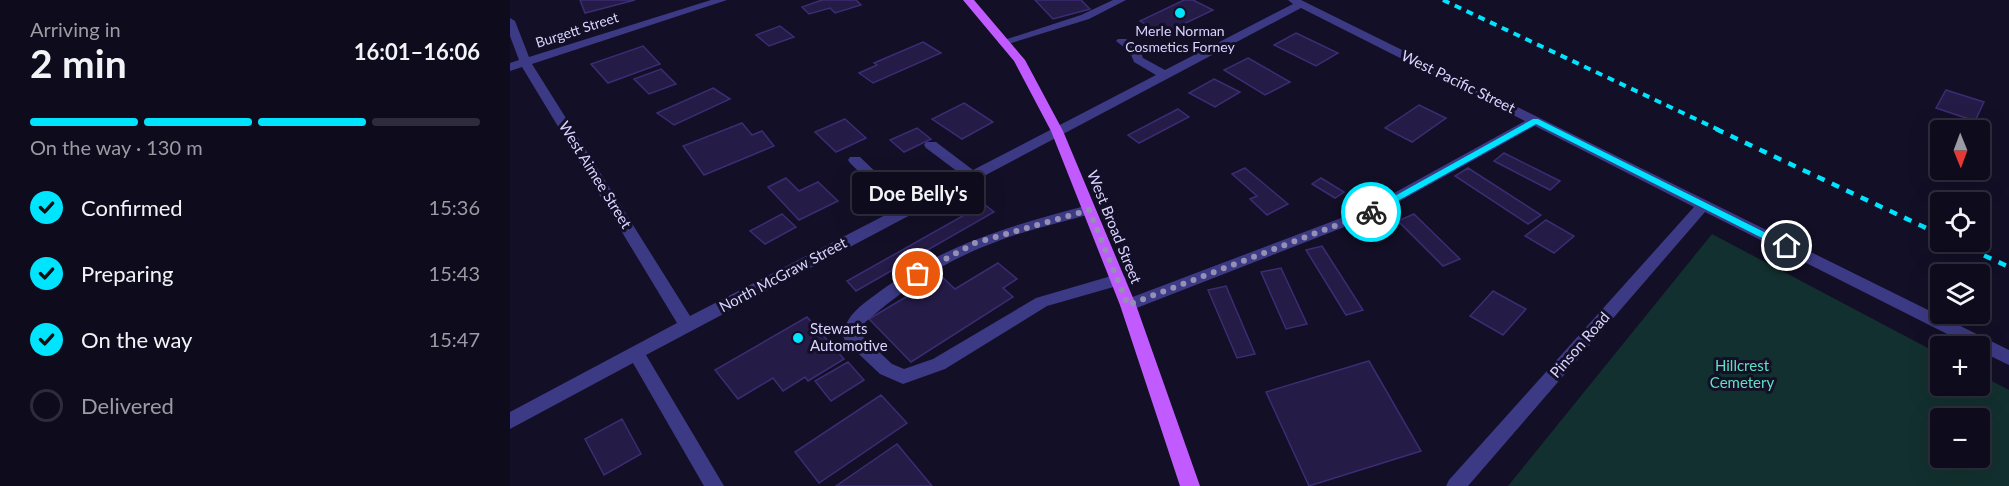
<!DOCTYPE html>
<meta charset="utf-8">
<style>
body{margin:0;font-family:Lato,sans-serif;background:#171425;color:#f1f3f6;height:100vh;display:flex;flex-direction:column;font-size:22px;white-space:nowrap}
*{box-sizing:border-box;margin:0}
p{font-size:20px;color:#9b9ba3}
.icon{flex:none;width:33px;height:33px;fill:none;stroke:currentColor;stroke-width:2;stroke-linecap:round;stroke-linejoin:round}
.map{position:relative;flex:1;overflow:hidden}
.details{display:flex;flex-direction:column;background:#0e0b1c;width:510px}
.details>*{flex:none}
.needle{width:39px;rotate:179deg}
.fabs{position:absolute;left:1420px;top:120px;display:grid;gap:12px}
.fabs a{display:grid;place-items:center;width:60px;height:60px;border-radius:6px;background:#0e0b1c;box-shadow:0 6px 24px #0002,0 0 0 2px #2e2b3b;font-size:30px}
.pin{position:absolute;display:grid;place-items:center;width:51px;height:51px;color:#fff;margin:-26px;border:3px solid #fff;border-radius:50%;box-shadow:0 2px 6px #0007}
.courier{position:absolute;display:grid;place-items:center;width:60px;height:60px;margin:-30px;border:4px solid #00e5ff;border-radius:50%;background:#fff;color:#222;box-shadow:0 2px 8px #0007}
.bubble{position:absolute;height:42px;border-radius:6px;background:#0e0b1c;box-shadow:0 6px 24px #0002,0 0 0 2px #2e2b3b;font-size:20px;font-weight:700;line-height:42px;text-align:center}
.headline em{font-style:normal;font-weight:700}
.headline div{display:flex;flex-direction:column-reverse}
.headline{display:flex;align-items:center;justify-content:space-between;height:102px;padding:0 30px}
h1{font-size:39px;font-weight:700;line-height:45px}
.bar{display:grid;grid-template-columns:repeat(4,1fr);gap:9px 6px;align-content:center;height:72px;padding:0 30px}
.bar i{height:8px;border-radius:4px;background:#2e2b3b}
.bar .selected{background:#00e5ff}
.bar p{grid-column:span 4}
ol{padding:0 30px;list-style:none}
li{display:flex;align-items:center;gap:18px;height:66px}
li p{margin-inline-start:auto}
li .icon{padding:6px;border-radius:50%;background:#00e5ff;color:#111;stroke-width:4}
li:last-child{color:#9b9ba3}
li i{width:33px;height:33px;border:3px solid #2e2b3b;border-radius:50%}
main{display:flex;flex:1;min-height:0}
.map>svg:first-child{display:block}
</style>
<main>
<section class="details">
<div class="headline"><div><h1>2 min</h1><p>Arriving in</p></div><em>16:01–16:06</em></div>
<div class="bar"><i class="selected"></i><i class="selected"></i><i class="selected"></i><i></i><p>On the way · 130 m</p></div>
<ol>
<li><svg class="icon" aria-label="check" viewBox="0 0 24 24"><path d="M5 12l5 5 9-10"/></svg>Confirmed<p>15:36</p></li>
<li><svg class="icon" aria-label="check" viewBox="0 0 24 24"><path d="M5 12l5 5 9-10"/></svg>Preparing<p>15:43</p></li>
<li><svg class="icon" aria-label="check" viewBox="0 0 24 24"><path d="M5 12l5 5 9-10"/></svg>On the way<p>15:47</p></li>
<li><i></i>Delivered</li>
</ol>
</section>
<div class="map">
<svg width="1499" height="486" viewBox="0 0 1499 486">
<rect width="100%" height="100%" fill="#130f26"/>
<path fill="#12302f" fill-rule="evenodd" d="M 1202,234 L 1431,355 L 1431,386 L 1470,386 L 1470,375 L 1499,390 L 1499,486 L 998,486 ZM 1431,418 L 1470,418 L 1470,458 L 1431,458 Z"/>
<path fill="#241b47" stroke="#3b2d73" stroke-width="1.5" d="M 70,0 L 125,0 L 75,13 Z
M 312,0 L 346,0 L 351,5 L 325,13 L 320,8 L 299,14 L 292,7 Z
M 525,0 L 571,0 L 580,9 L 543,19 Z
M 674,0 L 683,0 L 703,10 L 653,34 L 630,21 Z
M 270,26 L 284,37 L 259,46 L 246,35 Z
M 786,33 L 828,53 L 806,66 L 764,45 Z
M 413,42 L 431,53 L 363,83 L 349,73 L 367,65 L 364,63 Z
M 133,46 L 150,64 L 98,83 L 81,64 Z
M 738,58 L 780,82 L 755,95 L 714,70 Z
M 151,69 L 166,84 L 139,94 L 124,79 Z
M 704,79 L 730,92 L 705,107 L 679,93 Z
M 203,88 L 220,99 L 164,125 L 147,113 Z
M 1436,90 L 1474,102 L 1465,121 L 1426,108 Z
M 454,103 L 483,122 L 452,139 L 422,119 Z
M 909,105 L 936,118 L 902,142 L 875,128 Z
M 668,109 L 679,117 L 629,143 L 618,135 Z
M 335,119 L 356,138 L 326,152 L 305,132 Z
M 232,123 L 242,135 L 252,131 L 264,146 L 194,175 L 173,146 Z
M 407,128 L 421,139 L 394,152 L 380,140 Z
M 994,153 L 1050,181 L 1040,190 L 984,161 Z
M 735,168 L 778,204 L 757,215 L 740,199 L 747,196 L 722,174 Z
M 958,168 L 1031,215 L 1018,224 L 945,176 Z
M 276,178 L 289,191 L 308,182 L 328,201 L 289,220 L 258,187 Z
M 811,178 L 834,192 L 825,198 L 802,184 Z
M 474,204 L 484,212 L 346,291 L 337,281 Z
M 272,214 L 286,227 L 255,244 L 240,231 Z
M 904,214 L 950,259 L 933,266 L 888,221 Z
M 1036,220 L 1064,236 L 1044,253 L 1015,236 Z
M 812,246 L 853,310 L 836,315 L 796,250 Z
M 488,263 L 507,279 L 493,288 L 503,297 L 401,362 L 359,319 L 431,276 L 445,289 Z
M 771,268 L 797,324 L 776,329 L 751,272 Z
M 716,286 L 745,354 L 727,358 L 698,290 Z
M 983,291 L 1016,309 L 993,335 L 960,316 Z
M 297,317 L 334,359 L 298,381 L 295,377 L 273,391 L 263,378 L 228,399 L 205,370 Z
M 859,361 L 911,451 L 799,486 L 756,392 Z
M 338,362 L 354,380 L 321,401 L 305,381 Z
M 371,395 L 397,423 L 309,483 L 285,452 Z
M 112,419 L 131,454 L 94,475 L 75,439 Z
M 387,444 L 422,486 L 326,486 Z"/>
<g fill="none" stroke-linecap="round" stroke-linejoin="round">
<path fill="#3d3a85" fill-rule="evenodd" d="M 201,0 L 217,0 L 22,64 L 180,316 L 387,209 L 340,163 L 338,160 L 340,157 L 350,157 L 398,203 L 452,175 L 416,148 L 414,145 L 416,142 L 426,142 L 463,170 L 646,75 L 624,62 L 620,52 L 606,41 L 608,39 L 616,39 L 629,48 L 633,58 L 655,70 L 783,4 L 778,0 L 791,0 L 1499,350 L 1499,365 L 1470,351 L 1470,346 L 1461,346 L 1195,212 L 958,486 L 936,486 L 939,480 L 1184,207 L 1025,126 L 865,215 L 624,309 L 612,309 L 610,305 L 612,301 L 855,209 L 1015,121 L 791,8 L 136,355 L 214,486 L 194,486 L 123,363 L 0,429 L 0,412 L 167,323 L 12,67 L 0,71 L 0,63 L 9,60 L 0,36 L 0,18 L 5,21 L 19,57 Z
M 603,0 L 616,0 L 579,19 L 498,44 L 490,44 L 488,42 L 571,15 Z
M 579,205 L 586,210 L 584,213 C 550,223 515,230 483,243 C 434,261 390,291 351,326 L 350,334 L 382,364 L 394,369 L 423,359 L 526,298 L 608,274 L 614,276 L 616,280 L 614,284 L 537,306 L 435,369 L 393,384 L 370,374 L 335,341 L 333,336 C 336,314 352,305 369,292 C 437,243 500,226 579,205 Z"/>
<path fill="#c25bff" fill-rule="evenodd" d="M 453,0 L 464,0 L 515,60 L 553,131 L 626,305 L 690,486 L 670,486 L 610,305 L 541,131 L 504,61 Z"/>
<path stroke="#00e5ff" stroke-width="4" stroke-dasharray="7 6" stroke-linecap="butt" d="M 933,0 L 1209,130"/>
<path stroke="#00e5ff" stroke-width="4.5" stroke-dasharray="8 8" stroke-linecap="butt" d="M 1206,129 L 1431,235
M 1445,242 L 1499,267"/>
</g>
<path fill="#00e5ff" d="M 1023,119 L 1028,119 L 1282,246 L 1281,249 L 1274,249 L 1026,124 L 864,214 L 856,212 Z"/>
<g fill="none" stroke-linecap="round" stroke-linejoin="round">
<path stroke="#948fb3" stroke-width="6" stroke-dasharray="0 10.8" d="M 408,274 L 465,243 L 579,210 L 618,305 L 861,212"/>
</g>
<g fill="#00e5ff" stroke="#130f26" stroke-width="2">
<circle cx="670" cy="13" r="6"/>
<circle cx="288" cy="338" r="6"/>
</g>
<g text-anchor="middle" stroke-width="6" stroke-linejoin="round" paint-order="stroke">
<g font-size="14" fill="#d9d4ff" stroke="#130f26">
<text transform="translate(67 30) rotate(-18)" y="5">Burgett Street</text>
</g>
<g font-size="14" fill="#d9d4ff" stroke="#130f26">
<text x="670" y="36">Merle Norman<tspan x="670" dy="16">Cosmetics Forney</tspan></text>
</g>
<g font-size="15" fill="#d9d4ff" stroke="#130f26">
<text transform="translate(948 82) rotate(26)" y="5">West Pacific Street</text>
<text transform="translate(85 175) rotate(58)" y="5">West Aimee Street</text>
<text transform="translate(604 227) rotate(68)" y="5">West Broad Street</text>
<text transform="translate(273 275) rotate(-28)" y="5">North McGraw Street</text>
<text transform="translate(1070 345) rotate(-49)" y="5">Pinson Road</text>
</g>
<g font-size="15" fill="#d9d4ff" stroke="#130f26" text-anchor="start">
<text x="300" y="334">Stewarts<tspan x="300" dy="17">Automotive</tspan></text>
</g>
<g font-size="15" fill="#5fe0c0" stroke="#130f26">
<text x="1232" y="371">Hillcrest<tspan x="1232" dy="17">Cemetery</tspan></text>
</g>
</g>
</svg>
<div class="fabs">
<a><svg class="needle" viewBox="-14 -14 28 28"><path d="M0-13l5 13h-10z" fill="#e53935"/><path d="M0 13l5-13h-10z" fill="#9b9ba3"/></svg></a>
<a><svg class="icon" aria-label="locate" viewBox="0 0 24 24"><circle cx="12" cy="12" r="6"/><path d="M12 2v4M12 18v4M2 12h4M18 12h4"/></svg></a>
<a><svg class="icon" aria-label="layers" viewBox="0 0 24 24"><path d="M12 4l9 5-9 5-9-5zM3 14l9 5 9-5"/></svg></a>
<a>+</a>
<a>−</a>
</div>
<div class="pin" style="left:408px;top:274px;background:#ea580c"><svg class="icon" aria-label="bag" viewBox="0 0 24 24"><path d="M5 8h14l-1 12H6zM9 8a3 3 0 0 1 6 0"/></svg></div>
<div class="pin" style="left:1277px;top:246px;background:#1f2937"><svg class="icon" aria-label="home" viewBox="0 0 24 24"><path d="M3 11l9-7 9 7M6 9v11h12V9"/></svg></div>
<div class="courier" style="left:861px;top:212px"><svg class="icon" aria-label="bike" viewBox="0 0 24 24"><circle cx="6" cy="16" r="4"/><circle cx="18" cy="16" r="4"/><path d="M6 16l4-8h5l3 8M10 8l3 8H6M13 5h3"/></svg></div>
<div class="bubble" style="left:342px;top:172px;width:132px">Doe Belly's</div>
</div>
</main>
